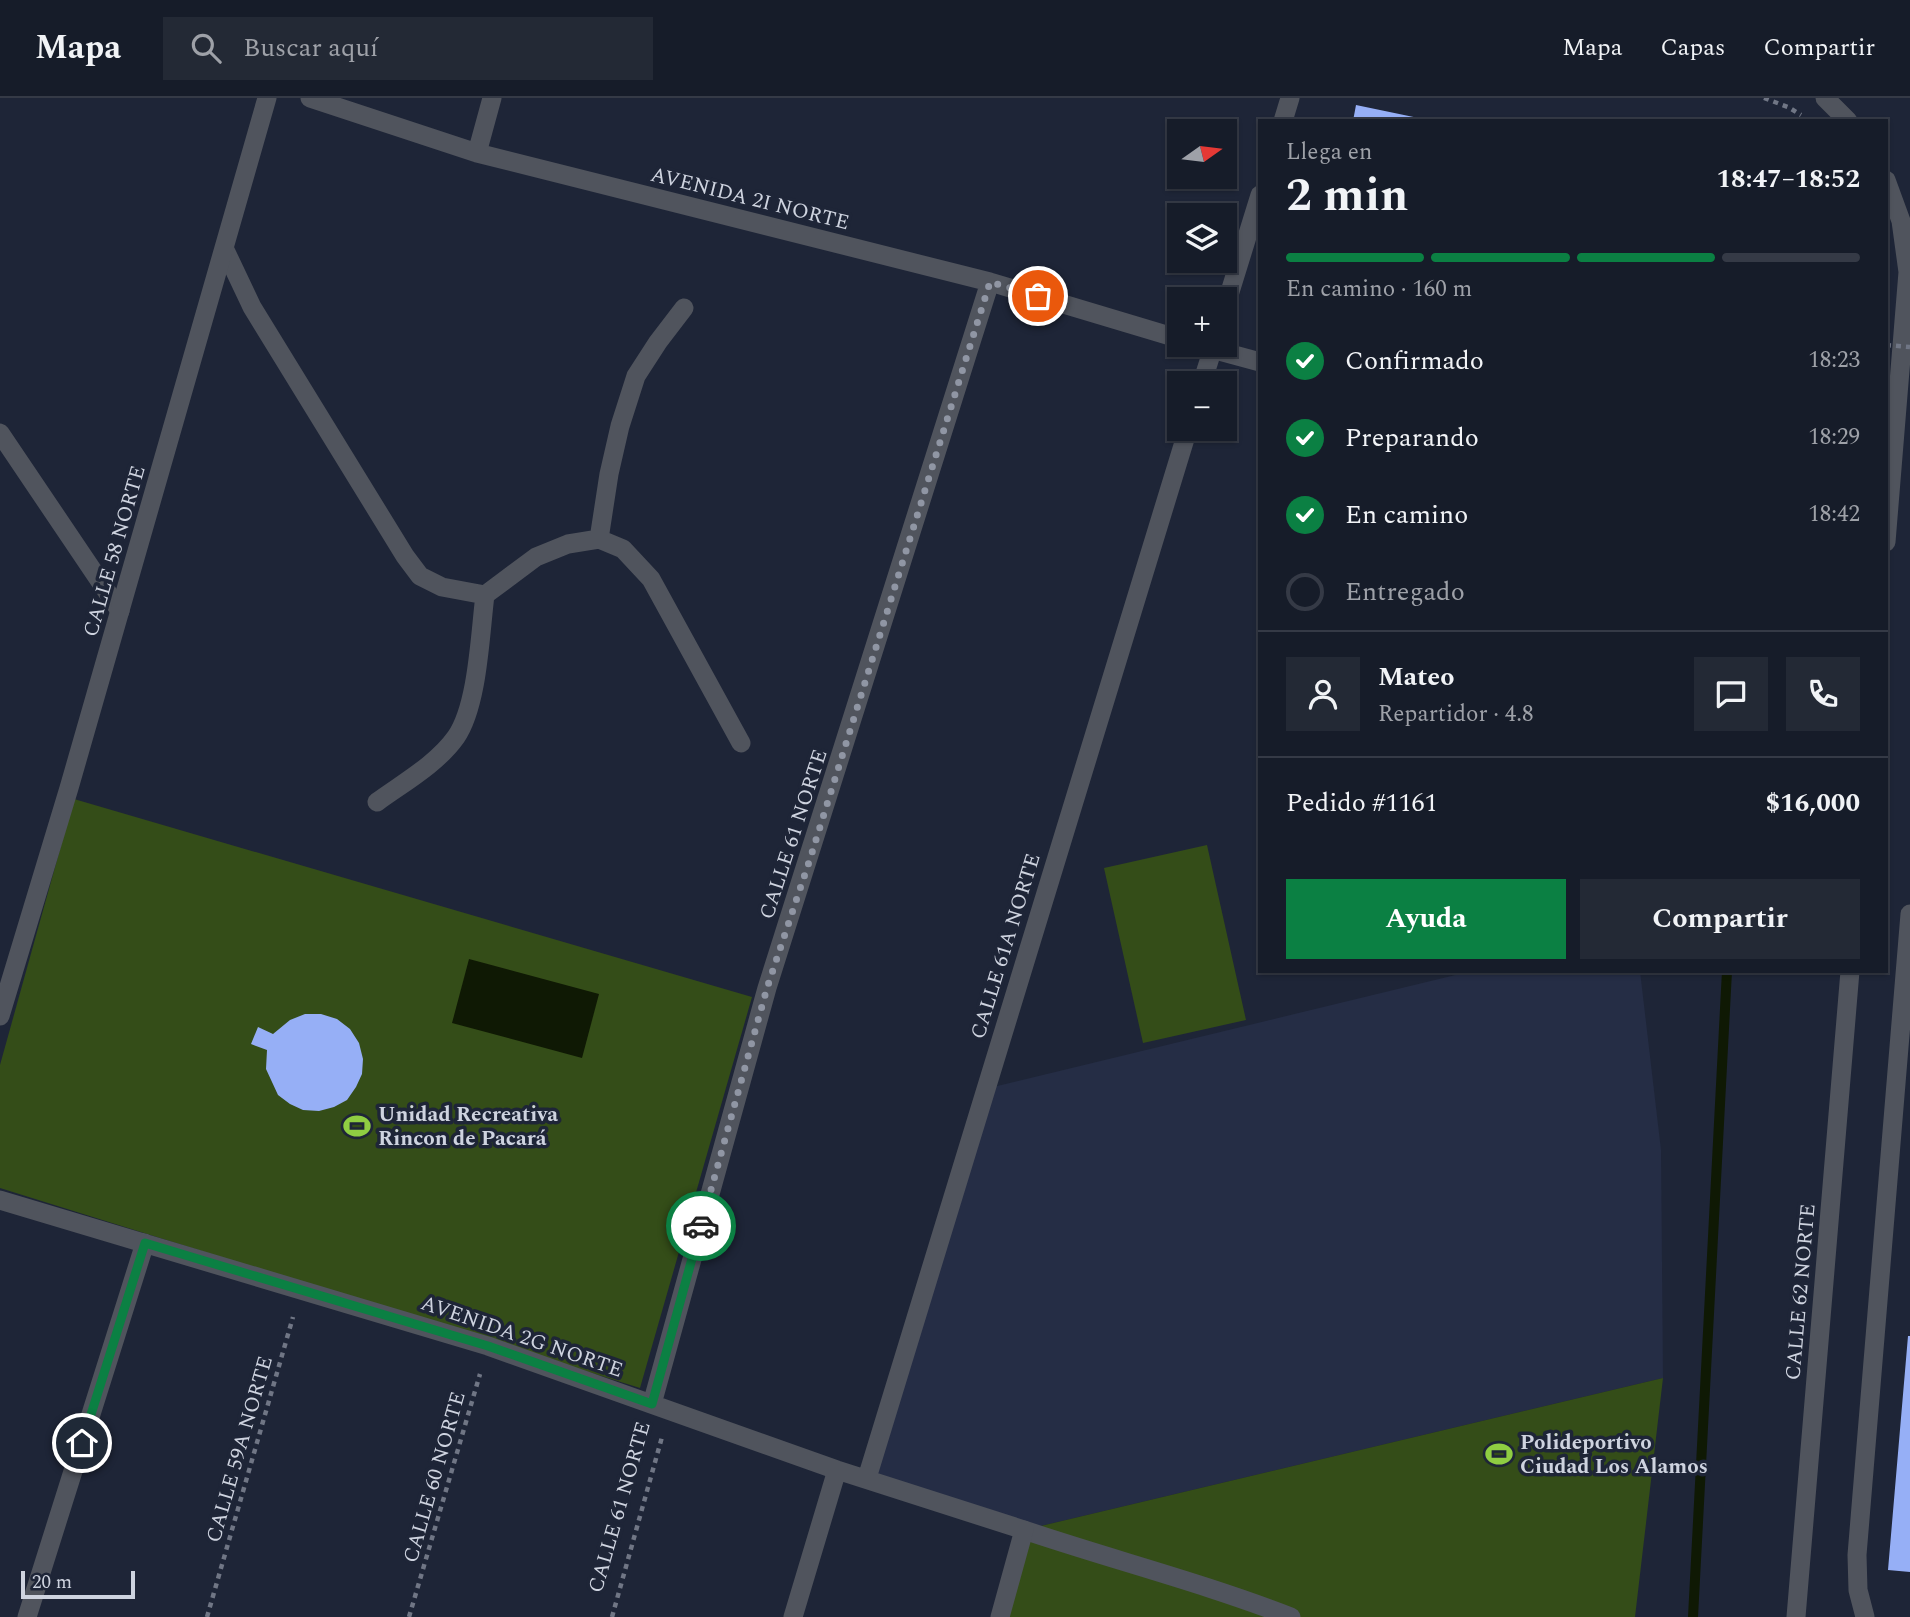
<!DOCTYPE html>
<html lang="es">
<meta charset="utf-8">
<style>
body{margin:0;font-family:Spectral,serif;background:#232935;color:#f1f3f6;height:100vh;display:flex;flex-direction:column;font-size:26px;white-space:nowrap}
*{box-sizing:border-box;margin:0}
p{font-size:23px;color:#9ea1a8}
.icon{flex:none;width:38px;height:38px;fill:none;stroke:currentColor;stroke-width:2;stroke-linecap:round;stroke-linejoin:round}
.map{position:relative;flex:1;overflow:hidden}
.drawer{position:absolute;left:1258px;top:21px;width:630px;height:854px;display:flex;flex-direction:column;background:#161c29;border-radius:0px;box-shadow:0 2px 5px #0004,0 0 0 2px #353a46}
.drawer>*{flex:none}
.needle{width:46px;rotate:76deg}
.buttons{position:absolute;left:1167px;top:21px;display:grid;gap:14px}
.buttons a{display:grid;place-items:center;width:70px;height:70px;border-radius:0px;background:#161c29;box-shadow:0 2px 5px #0004,0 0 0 2px #353a46;font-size:35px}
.scale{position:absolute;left:21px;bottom:18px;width:114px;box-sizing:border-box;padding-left:7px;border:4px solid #ced3df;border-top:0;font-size:19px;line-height:24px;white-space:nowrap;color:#ced3df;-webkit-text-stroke:5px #1e2537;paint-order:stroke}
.pin{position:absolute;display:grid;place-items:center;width:60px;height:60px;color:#fff;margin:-30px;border:4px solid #fff;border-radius:50%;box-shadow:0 2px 7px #0007}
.courier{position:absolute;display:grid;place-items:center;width:70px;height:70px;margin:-35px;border:5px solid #0b8043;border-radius:50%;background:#fff;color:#222;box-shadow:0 2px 9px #0007}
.head em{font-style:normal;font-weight:700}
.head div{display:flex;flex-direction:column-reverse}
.head{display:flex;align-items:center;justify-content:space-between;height:119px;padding:0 28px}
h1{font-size:46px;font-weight:700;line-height:52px}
.bar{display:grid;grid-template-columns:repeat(4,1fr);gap:10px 7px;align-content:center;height:84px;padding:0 28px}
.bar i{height:9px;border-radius:5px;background:#353a46}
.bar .current{background:#0b8043}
.bar p{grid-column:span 4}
.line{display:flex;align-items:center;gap:18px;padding:0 28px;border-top:2px solid #353a46}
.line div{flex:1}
.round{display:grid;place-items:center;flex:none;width:74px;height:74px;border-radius:0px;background:#232935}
ol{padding:0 28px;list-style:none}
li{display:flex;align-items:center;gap:21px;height:77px}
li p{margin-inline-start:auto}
li .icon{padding:7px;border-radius:50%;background:#0b8043;color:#fff;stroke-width:4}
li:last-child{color:#9ea1a8}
li i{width:38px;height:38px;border:4px solid #353a46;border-radius:50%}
.action{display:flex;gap:14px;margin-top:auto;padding:14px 28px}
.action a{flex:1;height:80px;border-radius:0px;background:#0b8043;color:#fff;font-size:28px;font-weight:700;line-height:80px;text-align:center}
.action a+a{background:#232935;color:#f1f3f6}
header{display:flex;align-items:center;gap:42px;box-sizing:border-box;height:98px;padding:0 35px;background:#161c29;border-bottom:2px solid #353a46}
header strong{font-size:33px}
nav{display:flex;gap:38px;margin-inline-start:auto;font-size:24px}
.search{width:490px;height:63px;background:#232935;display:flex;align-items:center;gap:18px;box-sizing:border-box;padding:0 24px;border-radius:0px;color:#9ea1a8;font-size:26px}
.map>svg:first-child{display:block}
</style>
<header>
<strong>Mapa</strong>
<div class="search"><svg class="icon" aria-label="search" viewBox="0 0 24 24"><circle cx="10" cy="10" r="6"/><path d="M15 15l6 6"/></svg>Buscar aquí</div>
<nav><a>Mapa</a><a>Capas</a><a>Compartir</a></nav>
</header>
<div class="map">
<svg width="1910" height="1519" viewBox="0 0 1910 1519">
<rect width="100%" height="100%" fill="#1e2537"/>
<path fill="#252d45" d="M 1472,873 L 1640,873 L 1661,1052 L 1663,1280 L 1024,1432 L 867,1380 L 985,991 Z"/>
<path fill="#344d18" d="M 74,701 L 752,899 L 640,1290 L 0,1090 L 0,967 Z
M 1207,747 L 1246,922 L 1143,945 L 1104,770 Z
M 1663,1280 L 1635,1519 L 1000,1519 L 1024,1432 Z"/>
<path fill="#0f1904" d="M 469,861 L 599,896 L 582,960 L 452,925 Z"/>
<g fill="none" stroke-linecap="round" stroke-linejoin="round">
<path stroke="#0f1904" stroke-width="10" d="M 1693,1519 L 1727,873"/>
</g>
<path fill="#96aff6" d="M 1356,7 L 1428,22 L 1428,23 L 1353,23 Z
M 305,916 L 321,916 L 337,921 L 350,931 L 359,945 L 363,961 L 362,976 L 356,989 L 347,1002 L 334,1009 L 319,1013 L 303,1012 L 290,1006 L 278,997 L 266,971 L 267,952 L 251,946 L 258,929 L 273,936 L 290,922 Z
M 1908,1238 L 1910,1238 L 1910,1474 L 1888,1472 Z"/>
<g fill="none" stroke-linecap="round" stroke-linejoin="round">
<path stroke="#707685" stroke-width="4.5" stroke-dasharray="5 5" stroke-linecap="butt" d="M 1764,0 L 1788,9 L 1801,17
M 207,1519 L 293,1219
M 409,1519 L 480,1276
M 612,1519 L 662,1339"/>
<path stroke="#50545d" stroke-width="19" d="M 225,152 L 252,209 L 405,458 L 420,478 L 442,489 L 485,497 L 536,459 L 568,446 L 599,441 L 623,451 L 651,481 L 741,645
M 1212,251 L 1260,264
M 0,335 L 120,513
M 599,441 L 609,376 L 620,328 L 636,278 L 658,244 L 684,210
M 377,704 C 403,685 437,666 456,639 C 478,607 480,536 485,497
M 1024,1432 C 1113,1462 1204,1485 1291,1519
M 1865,1519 L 1858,1492 L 1857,1457 L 1910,816"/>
<path stroke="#50545d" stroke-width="19" d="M 310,0 L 477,55 L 990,184 L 1180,241
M 1283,23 L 1290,0
M 477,55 L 492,0
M 1225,210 L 1260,97
M 1202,285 L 1214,247
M 0,918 L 69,690 L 267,0
M 0,1102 L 488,1248 L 837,1372 L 1024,1432 L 1000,1519
M 652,1306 L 767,890 L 990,184
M 867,1380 L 1188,331
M 27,1519 L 145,1145
M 793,1519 L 837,1372"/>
<path stroke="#50545d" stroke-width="19" d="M 1825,0 L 1848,23
M 1886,82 L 1901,123 L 1908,174 L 1886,444
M 1796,1519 L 1850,873"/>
<path stroke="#707685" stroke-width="4.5" stroke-dasharray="5 5" stroke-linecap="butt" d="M 1886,247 L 1910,249"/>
</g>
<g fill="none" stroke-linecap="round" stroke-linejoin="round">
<path stroke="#9096a4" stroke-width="7" stroke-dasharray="0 12.6" d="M 701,1128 L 767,890 L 810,761 L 990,184 L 1038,198"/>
<path stroke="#0b8043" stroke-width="9" d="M 82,1345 L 145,1145 L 488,1248 L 652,1306 L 701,1128"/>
</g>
<defs>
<symbol id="stadium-bare" viewBox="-9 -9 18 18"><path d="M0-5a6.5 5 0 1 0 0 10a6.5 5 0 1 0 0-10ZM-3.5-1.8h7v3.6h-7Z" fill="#8fcd42" stroke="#1e2537" stroke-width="2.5" paint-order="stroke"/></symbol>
</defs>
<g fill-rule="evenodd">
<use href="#stadium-bare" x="338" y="1009" width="38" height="38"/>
<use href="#stadium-bare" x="1480" y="1337" width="38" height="38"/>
</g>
<g text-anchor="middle" stroke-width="7" stroke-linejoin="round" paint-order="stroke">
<g font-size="21" fill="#ced3df" stroke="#1e2537">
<text transform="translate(750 100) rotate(14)" y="7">AVENIDA 2I NORTE</text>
<text transform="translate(114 453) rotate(-74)" y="7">CALLE 58 NORTE</text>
<text transform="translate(793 736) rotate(-72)" y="7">CALLE 61 NORTE</text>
<text transform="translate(1005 848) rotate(-73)" y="7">CALLE 61A NORTE</text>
<text transform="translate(1800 1194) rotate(-85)" y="7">CALLE 62 NORTE</text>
<text transform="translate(522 1238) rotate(19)" y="7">AVENIDA 2G NORTE</text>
<text transform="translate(239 1351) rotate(-74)" y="7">CALLE 59A NORTE</text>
<text transform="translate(434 1379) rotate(-74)" y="7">CALLE 60 NORTE</text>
<text transform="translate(619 1409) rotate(-74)" y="7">CALLE 61 NORTE</text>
</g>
<g font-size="21" font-weight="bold" fill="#ced3df" stroke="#1e2537" text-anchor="start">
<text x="378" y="1023">Unidad Recreativa<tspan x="378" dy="24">Rincon de Pacará</tspan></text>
<text x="1520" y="1351">Polideportivo<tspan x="1520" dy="24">Ciudad Los Alamos</tspan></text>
</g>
</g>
</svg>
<div class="buttons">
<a><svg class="needle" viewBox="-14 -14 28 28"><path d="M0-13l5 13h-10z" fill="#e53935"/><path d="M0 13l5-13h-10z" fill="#9ea1a8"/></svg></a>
<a><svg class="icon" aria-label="layers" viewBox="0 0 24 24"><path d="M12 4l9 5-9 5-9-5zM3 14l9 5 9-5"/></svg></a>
<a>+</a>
<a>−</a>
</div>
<div class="scale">20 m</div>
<div class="pin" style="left:1038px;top:198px;background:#ea580c"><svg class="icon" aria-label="bag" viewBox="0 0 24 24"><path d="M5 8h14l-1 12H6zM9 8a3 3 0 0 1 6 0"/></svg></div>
<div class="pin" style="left:82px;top:1345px;background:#1f2937"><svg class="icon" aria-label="home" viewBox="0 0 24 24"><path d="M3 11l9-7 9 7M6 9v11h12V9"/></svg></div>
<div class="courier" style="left:701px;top:1128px"><svg class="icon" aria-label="car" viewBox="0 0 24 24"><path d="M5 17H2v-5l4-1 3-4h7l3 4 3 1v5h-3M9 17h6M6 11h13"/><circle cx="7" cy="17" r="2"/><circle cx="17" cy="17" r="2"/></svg></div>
<section class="drawer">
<div class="head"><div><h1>2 min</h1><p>Llega en</p></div><em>18:47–18:52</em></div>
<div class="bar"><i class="current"></i><i class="current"></i><i class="current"></i><i></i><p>En camino · 160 m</p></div>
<ol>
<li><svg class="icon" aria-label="check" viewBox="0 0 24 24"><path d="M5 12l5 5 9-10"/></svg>Confirmado<p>18:23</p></li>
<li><svg class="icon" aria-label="check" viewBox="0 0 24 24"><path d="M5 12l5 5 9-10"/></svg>Preparando<p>18:29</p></li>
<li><svg class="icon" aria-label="check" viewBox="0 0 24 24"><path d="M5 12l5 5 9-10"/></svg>En camino<p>18:42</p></li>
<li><i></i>Entregado</li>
</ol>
<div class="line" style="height:126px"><a class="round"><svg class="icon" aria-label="person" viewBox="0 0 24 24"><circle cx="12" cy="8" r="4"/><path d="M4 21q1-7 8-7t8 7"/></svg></a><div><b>Mateo</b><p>Repartidor · 4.8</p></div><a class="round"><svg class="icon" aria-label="chat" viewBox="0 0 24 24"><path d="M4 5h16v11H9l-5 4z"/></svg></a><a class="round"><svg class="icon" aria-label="phone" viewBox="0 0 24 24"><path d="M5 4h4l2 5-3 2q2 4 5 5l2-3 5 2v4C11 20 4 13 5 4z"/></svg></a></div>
<div class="line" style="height:91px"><div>Pedido #1161</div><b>$16,000</b></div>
<div class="action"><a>Ayuda</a><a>Compartir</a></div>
</section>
</div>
